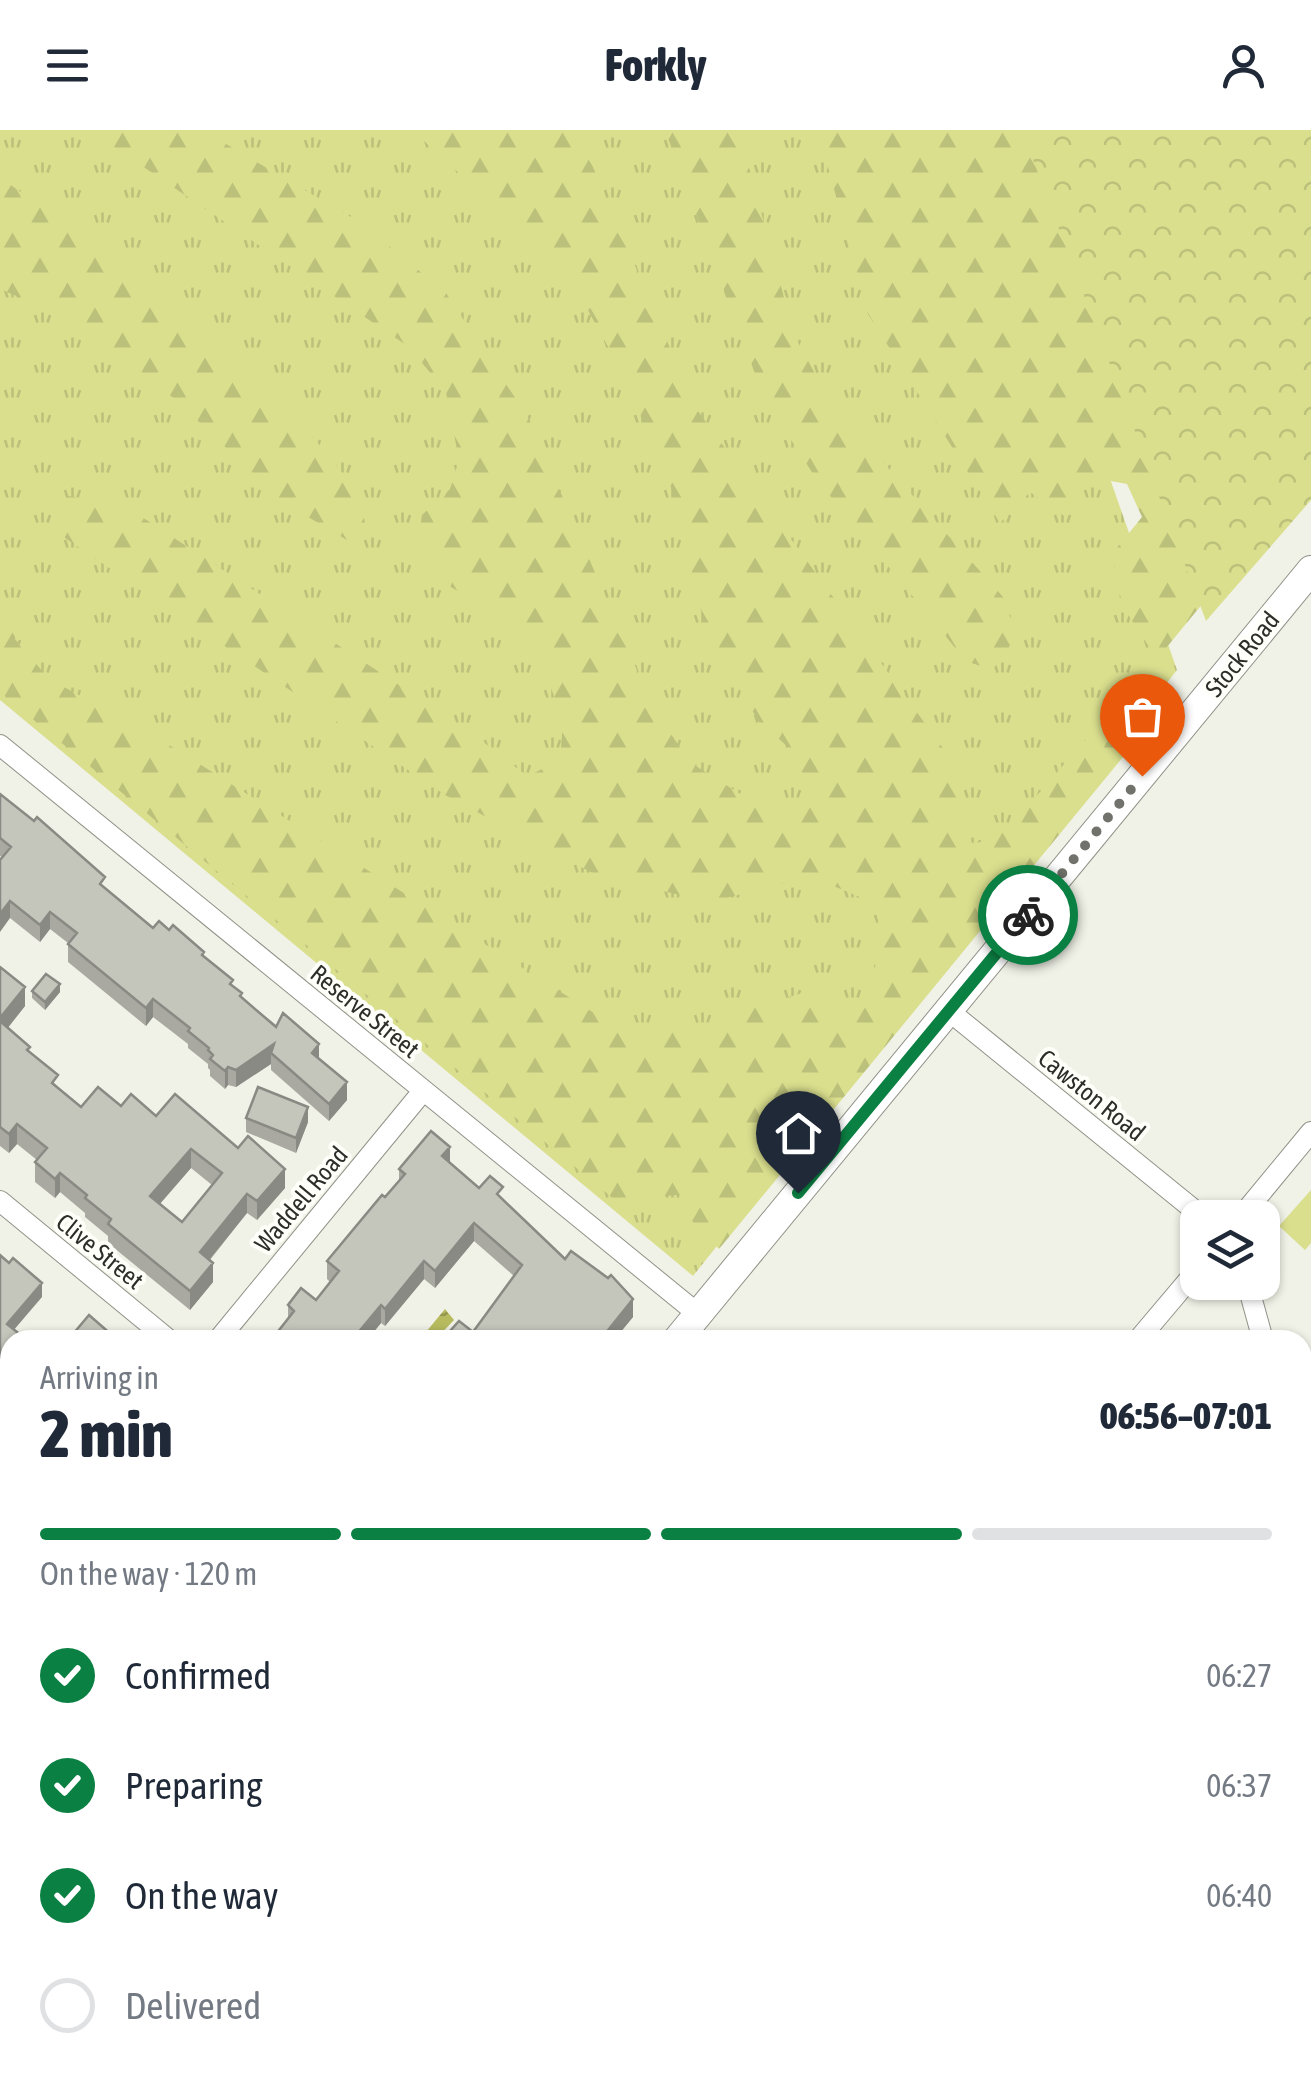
<!DOCTYPE html>
<meta charset="utf-8">
<style>
body{margin:0;font-family:"Asap Condensed",sans-serif;background:#f2f2f3;color:#1f2937;height:100vh;display:flex;flex-direction:column;font-size:38px;white-space:nowrap}
*{box-sizing:border-box;margin:0}
p{font-size:32px;color:#747a83}
.icon{flex:none;width:55px;height:55px;fill:none;stroke:currentColor;stroke-width:2;stroke-linecap:round;stroke-linejoin:round}
.map{position:relative;flex:1;overflow:hidden}
.sheet{position:absolute;left:0px;top:1200px;width:1312px;height:752px;display:flex;flex-direction:column;background:#fff;border-radius:30px 30px 0 0;box-shadow:0 2px 8px #0004}
.sheet>*{flex:none}
.fabs{position:absolute;left:1180px;top:1070px;display:grid;gap:20px}
.fabs a{display:grid;place-items:center;width:100px;height:100px;border-radius:20px;background:#fff;box-shadow:0 2px 8px #0004;font-size:50px}
.pin{position:absolute;display:grid;place-items:center;width:85px;height:85px;color:#fff;margin:-102px -42px;border-radius:50% 50% 50% 0;rotate:-45deg;box-shadow:0 0 10px #0007}
.pin .icon{rotate:45deg}
.courier{position:absolute;display:grid;place-items:center;width:100px;height:100px;margin:-50px;border:8px solid #0b8043;border-radius:50%;background:#fff;color:#222;box-shadow:0 2px 12px #0007}
.summary em{font-style:normal;font-weight:800}
.summary div{display:flex;flex-direction:column-reverse}
.summary{display:flex;align-items:center;justify-content:space-between;height:170px;padding:0 40px}
h1{font-size:65px;font-weight:800;line-height:75px}
.bar{display:grid;grid-template-columns:repeat(4,1fr);gap:15px 10px;align-content:center;height:120px;padding:0 40px}
.bar i{height:12px;border-radius:8px;background:#e0e1e3}
.bar .active{background:#0b8043}
.bar p{grid-column:span 4}
ol{padding:0 40px;list-style:none}
li{display:flex;align-items:center;gap:30px;height:110px}
li p{margin-inline-start:auto}
li .icon{padding:10px;border-radius:50%;background:#0b8043;color:#fff;stroke-width:4}
li:last-child{color:#747a83}
li i{width:55px;height:55px;border:5px solid #e0e1e3;border-radius:50%}
header{display:flex;justify-content:space-between;align-items:center;height:130px;padding:0 40px;background:#fff;font-size:45px;font-weight:800}
.map>svg:first-child{display:block}
</style>
<header><svg class="icon" aria-label="menu" viewBox="0 0 24 24"><path d="M4 6h16M4 12h16M4 18h16"/></svg>Forkly<svg class="icon" aria-label="person" viewBox="0 0 24 24"><circle cx="12" cy="8" r="4"/><path d="M4 21q1-7 8-7t8 7"/></svg></header>
<div class="map">
<svg width="1311" height="1951" viewBox="0 0 1311 1951">
<defs>
<pattern id="grass-tufts" width="24" height="20" patternUnits="userSpaceOnUse" patternTransform="scale(2.5)"><rect width="24" height="20" fill="#dadf8e"/><path d="M3 7l-1-3M5 7V3M7 7l1-3M15 17l-1-3M17 17v-4M19 17l1-3" fill="none" stroke="#bbc07a"/></pattern>
<pattern id="forest-firs" width="22" height="20" patternUnits="userSpaceOnUse" patternTransform="scale(2.5)"><rect width="22" height="20" fill="#dadf8e"/><path d="M5 1l3.5 6h-7zM16 11l3.5 6h-7z" fill="#bbc07a"/></pattern>
<pattern id="park-crowns" width="20" height="18" patternUnits="userSpaceOnUse" patternTransform="scale(2.5)"><rect width="20" height="18" fill="#dadf8e"/><path d="M2 6a3 3 0 1 1 6 0M12 15a3 3 0 1 1 6 0" fill="none" stroke="#bbc07a"/></pattern>
<pattern id="water-ripples" width="26" height="14" patternUnits="userSpaceOnUse" patternTransform="scale(2.5)"><rect width="26" height="14" fill="#b7bb5e"/><path d="M2 4q2-2 4 0t4 0M15 11q2-2 4 0t4 0" fill="none" stroke="#95984e"/></pattern>
</defs>
<rect width="100%" height="100%" fill="#f1f2e7"/>
<path fill="url(#grass-tufts)" d="M 0,0 L 988,0 L 1177,540 L 693,1146 L 0,570 Z"/>
<path fill="url(#forest-firs)" d="M 89,0 L 202,0 L 361,93 L 446,163 L 529,289 L 654,580 L 691,633 L 764,679 L 808,675 L 794,622 L 759,592 L 707,505 L 672,360 L 623,244 L 567,142 L 412,0 L 571,0 L 593,37 L 695,277 L 961,643 L 953,702 L 975,714 L 1005,702 L 1107,585 L 1155,588 L 719,1119 L 691,1090 L 701,1063 L 615,1070 L 0,562 L 0,482 L 17,495 L 15,509 L 49,549 L 152,604 L 632,907 L 689,898 L 812,860 L 848,879 L 872,859 L 880,803 L 877,784 L 862,768 L 836,757 L 784,753 L 710,772 L 598,746 L 445,665 L 65,408 L 67,366 L 122,374 L 468,600 L 527,646 L 560,631 L 563,591 L 531,503 L 451,457 L 418,411 L 422,385 L 450,359 L 459,330 L 446,262 L 409,217 Z
M 665,0 L 739,0 L 794,205 L 832,275 L 1003,467 C 1017,503 1018,511 992,540 L 966,531 L 817,350 L 764,268 Z
M 818,0 L 1277,0 L 1311,342 L 1157,529 L 1121,474 L 1112,424 L 1142,387 L 1127,354 L 1084,346 L 1067,388 L 1030,362 L 1000,393 L 868,184 Z
M 0,48 L 117,126 L 292,281 L 360,365 L 366,399 L 352,413 L 283,372 L 177,271 L 82,194 L 0,159 Z"/>
<path fill="url(#park-crowns)" d="M 1022,0 L 1311,0 L 1311,370 L 1206,491 Z"/>
<path fill="#dadf8e" d="M 1311,1060 L 1311,1113 L 1305,1120 L 1279,1096 Z"/>
<path fill="url(#water-ripples)" d="M 445,1179 L 454,1190 L 435,1210 L 426,1202 Z"/>
<g fill="none" stroke-linecap="round" stroke-linejoin="round">
<defs>
<path id="street" d="M 0,615 L 698,1184
M 949,881 L 1204,1088
M 0,1071 L 169,1210
M 1240,1088 L 1311,1002
M 1247,1152 L 1263,1210
M 218,1210 L 423,961
M 1138,1210 L 1198,1139
M 1302,1348 L 1311,1378
M 0,1477 L 10,1465
M 1302,1573 L 1311,1570
M 1144,1942 L 1147,1951
M 527,1951 L 534,1942
M 1274,1951 L 1302,1942"/>
<path id="secondary" d="M 677,1210 L 1311,440
M 803,1942 L 806,1951
M 69,1951 L 76,1942"/>
</defs>
<use href="#street" stroke="#909187" stroke-width="22"/>
<use href="#secondary" stroke="#909187" stroke-width="30"/>
<use href="#street" stroke="#fff" stroke-width="20"/>
<use href="#secondary" stroke="#fff" stroke-width="28"/>
</g>
<path fill="#a9a9a1" fill-rule="evenodd" d="M 0,664 L 105,759 L 153,798 L 204,827 L 233,856 L 242,868 L 319,929 L 347,970 L 329,991 L 271,940 L 271,934 L 236,957 L 228,955 L 225,959 L 210,946 L 210,940 L 208,938 L 208,934 L 188,918 L 188,914 L 153,887 L 146,896 L 68,832 L 68,813 L 50,799 L 40,812 L 10,788 L 2,727 L 0,726 Z
M 0,837 L 25,876 L 8,898 L 30,922 L 58,958 L 81,977 L 121,976 L 156,986 L 285,1058 L 257,1090 L 247,1083 L 210,1130 L 213,1152 L 190,1180 L 108,1113 L 108,1106 L 85,1087 L 85,1083 L 60,1062 L 55,1068 L 35,1052 L 35,1032 L 37,1030 L 17,1014 L 9,1023 L 0,1016 ZM 191,1038 L 212,1055 L 182,1092 L 160,1074 Z
M 32,861 L 60,862 L 45,880 L 32,868 Z
M 246,988 L 308,992 L 296,1023 L 246,1002 Z
M 450,1032 L 479,1058 L 503,1070 L 565,1129 L 633,1187 L 614,1210 L 442,1210 L 473,1202 L 514,1146 L 474,1111 L 435,1158 L 424,1149 L 385,1196 L 381,1193 L 367,1210 L 276,1210 L 276,1204 L 288,1189 L 288,1175 L 316,1170 L 330,1152 L 327,1149 L 327,1131 L 399,1051 L 399,1039 Z
M 10,1513 L 10,1673 L 0,1665 L 0,1525 Z"/>
<path fill="#898a83" d="M 10,771 L 10,788 L 0,802 L 0,784 Z
M 50,782 L 50,799 L 40,812 L 40,795 Z
M 60,854 L 60,862 L 45,880 L 45,872 Z
M 25,857 L 25,876 L 0,907 L 0,888 Z
M 153,869 L 153,887 L 146,896 L 146,878 Z
M 274,914 L 271,923 L 271,934 L 236,957 L 236,940 Z
M 319,914 L 319,931 L 312,923 Z
M 228,937 L 228,955 L 225,959 L 225,941 Z
M 347,952 L 347,970 L 329,991 L 329,974 Z
M 308,977 L 308,992 L 296,1023 L 296,1008 Z
M 17,994 L 17,1014 L 9,1023 L 9,1004 Z
M 450,1017 L 450,1035 L 442,1026 Z
M 191,1019 L 191,1038 L 150,1085 L 150,1066 Z
M 285,1039 L 285,1058 L 257,1090 L 257,1071 Z
M 60,1043 L 60,1062 L 55,1068 L 55,1049 Z
M 247,1064 L 247,1083 L 200,1141 L 200,1122 Z
M 474,1093 L 474,1111 L 435,1158 L 435,1141 Z
M 424,1131 L 424,1149 L 385,1196 L 385,1179 Z
M 213,1133 L 213,1152 L 190,1180 L 190,1161 Z
M 42,1153 L 42,1167 L 7,1208 L 7,1194 Z
M 633,1169 L 633,1187 L 614,1210 L 605,1210 L 605,1204 Z
M 381,1175 L 381,1193 L 367,1210 L 352,1210 Z
M 10,1348 L 9,1375 L 0,1386 L 0,1371 L 4,1356 Z
M 10,1803 L 10,1823 L 1,1815 Z
M 10,1900 L 10,1920 L 0,1932 L 0,1913 Z"/>
<path fill="#c4c5bb" stroke="#898a83" stroke-width="2.5" fill-rule="evenodd" d="M 0,664 L 34,691 L 37,687 L 105,747 L 100,754 L 153,798 L 159,791 L 169,800 L 173,795 L 204,822 L 202,825 L 233,850 L 230,854 L 242,863 L 240,866 L 276,897 L 283,883 L 319,914 L 312,923 L 347,952 L 329,974 L 271,923 L 274,914 L 236,940 L 228,937 L 225,941 L 210,929 L 213,925 L 208,920 L 209,918 L 188,901 L 190,898 L 153,869 L 146,878 L 68,814 L 77,803 L 50,782 L 40,795 L 10,771 L 0,784 L 0,730 L 11,717 L 0,708 Z
M 0,837 L 25,857 L 0,888 Z
M 46,844 L 60,854 L 45,872 L 32,861 Z
M 0,891 L 30,917 L 27,920 L 58,945 L 52,953 L 81,977 L 98,957 L 121,976 L 131,964 L 156,986 L 175,964 L 238,1018 L 248,1006 L 285,1039 L 257,1071 L 247,1064 L 200,1122 L 213,1133 L 190,1161 L 108,1094 L 111,1089 L 85,1068 L 87,1065 L 60,1043 L 55,1049 L 35,1032 L 47,1018 L 17,994 L 9,1004 L 0,997 ZM 191,1019 L 222,1043 L 182,1092 L 150,1066 Z
M 258,957 L 308,977 L 296,1008 L 246,988 Z
M 431,1001 L 450,1017 L 442,1026 L 479,1058 L 490,1046 L 503,1057 L 497,1064 L 565,1129 L 571,1121 L 608,1148 L 611,1145 L 633,1169 L 605,1204 L 601,1202 L 594,1210 L 442,1210 L 459,1191 L 473,1202 L 522,1135 L 474,1093 L 435,1141 L 424,1131 L 385,1179 L 381,1175 L 352,1210 L 284,1210 L 276,1204 L 294,1181 L 288,1175 L 301,1158 L 316,1170 L 339,1141 L 327,1131 L 382,1065 L 385,1067 L 405,1044 L 399,1039 Z
M 0,1125 L 9,1133 L 13,1128 L 42,1153 L 7,1194 L 27,1210 L 10,1210 L 10,1348 L 4,1356 L 9,1360 L 0,1371 Z
M 89,1185 L 112,1205 L 110,1207 L 113,1210 L 68,1210 Z
M 10,1513 L 10,1654 L 0,1645 L 0,1525 Z
M 0,1683 L 10,1691 L 10,1803 L 1,1815 L 10,1822 L 10,1900 L 0,1913 L 0,1853 L 2,1851 L 0,1849 Z"/>
<g fill="none" stroke-linecap="round" stroke-linejoin="round">
<path stroke="#72726c" stroke-width="10" stroke-dasharray="0 18" d="M 1028,785 L 1142,646"/>
<path stroke="#0b8043" stroke-width="12" d="M 798,1063 L 1028,785"/>
</g>
<g text-anchor="middle" stroke-width="8" stroke-linejoin="round" paint-order="stroke">
<g font-size="25" fill="#2d2d29" stroke="#fefff8">
<text transform="translate(1242 524) rotate(-51)" y="9">Stock Road</text>
<text transform="translate(365 881) rotate(39)" y="9">Reserve Street</text>
<text transform="translate(1092 965) rotate(39)" y="9">Cawston Road</text>
<text transform="translate(301 1069) rotate(-50)" y="9">Waddell Road</text>
<text transform="translate(100 1121) rotate(39)" y="9">Clive Street</text>
</g>
</g>
</svg>
<div class="fabs">
<a><svg class="icon" aria-label="layers" viewBox="0 0 24 24"><path d="M12 4l9 5-9 5-9-5zM3 14l9 5 9-5"/></svg></a>
</div>
<div class="pin" style="left:1142px;top:646px;background:#ea580c"><svg class="icon" aria-label="bag" viewBox="0 0 24 24"><path d="M5 8h14l-1 12H6zM9 8a3 3 0 0 1 6 0"/></svg></div>
<div class="pin" style="left:798px;top:1063px;background:#1f2937"><svg class="icon" aria-label="home" viewBox="0 0 24 24"><path d="M3 11l9-7 9 7M6 9v11h12V9"/></svg></div>
<div class="courier" style="left:1028px;top:785px"><svg class="icon" aria-label="bike" viewBox="0 0 24 24"><circle cx="6" cy="16" r="4"/><circle cx="18" cy="16" r="4"/><path d="M6 16l4-8h5l3 8M10 8l3 8H6M13 5h3"/></svg></div>
<section class="sheet">
<div class="summary"><div><h1>2 min</h1><p>Arriving in</p></div><em>06:56–07:01</em></div>
<div class="bar"><i class="active"></i><i class="active"></i><i class="active"></i><i></i><p>On the way · 120 m</p></div>
<ol>
<li><svg class="icon" aria-label="check" viewBox="0 0 24 24"><path d="M5 12l5 5 9-10"/></svg>Confirmed<p>06:27</p></li>
<li><svg class="icon" aria-label="check" viewBox="0 0 24 24"><path d="M5 12l5 5 9-10"/></svg>Preparing<p>06:37</p></li>
<li><svg class="icon" aria-label="check" viewBox="0 0 24 24"><path d="M5 12l5 5 9-10"/></svg>On the way<p>06:40</p></li>
<li><i></i>Delivered</li>
</ol>
</section>
</div>
